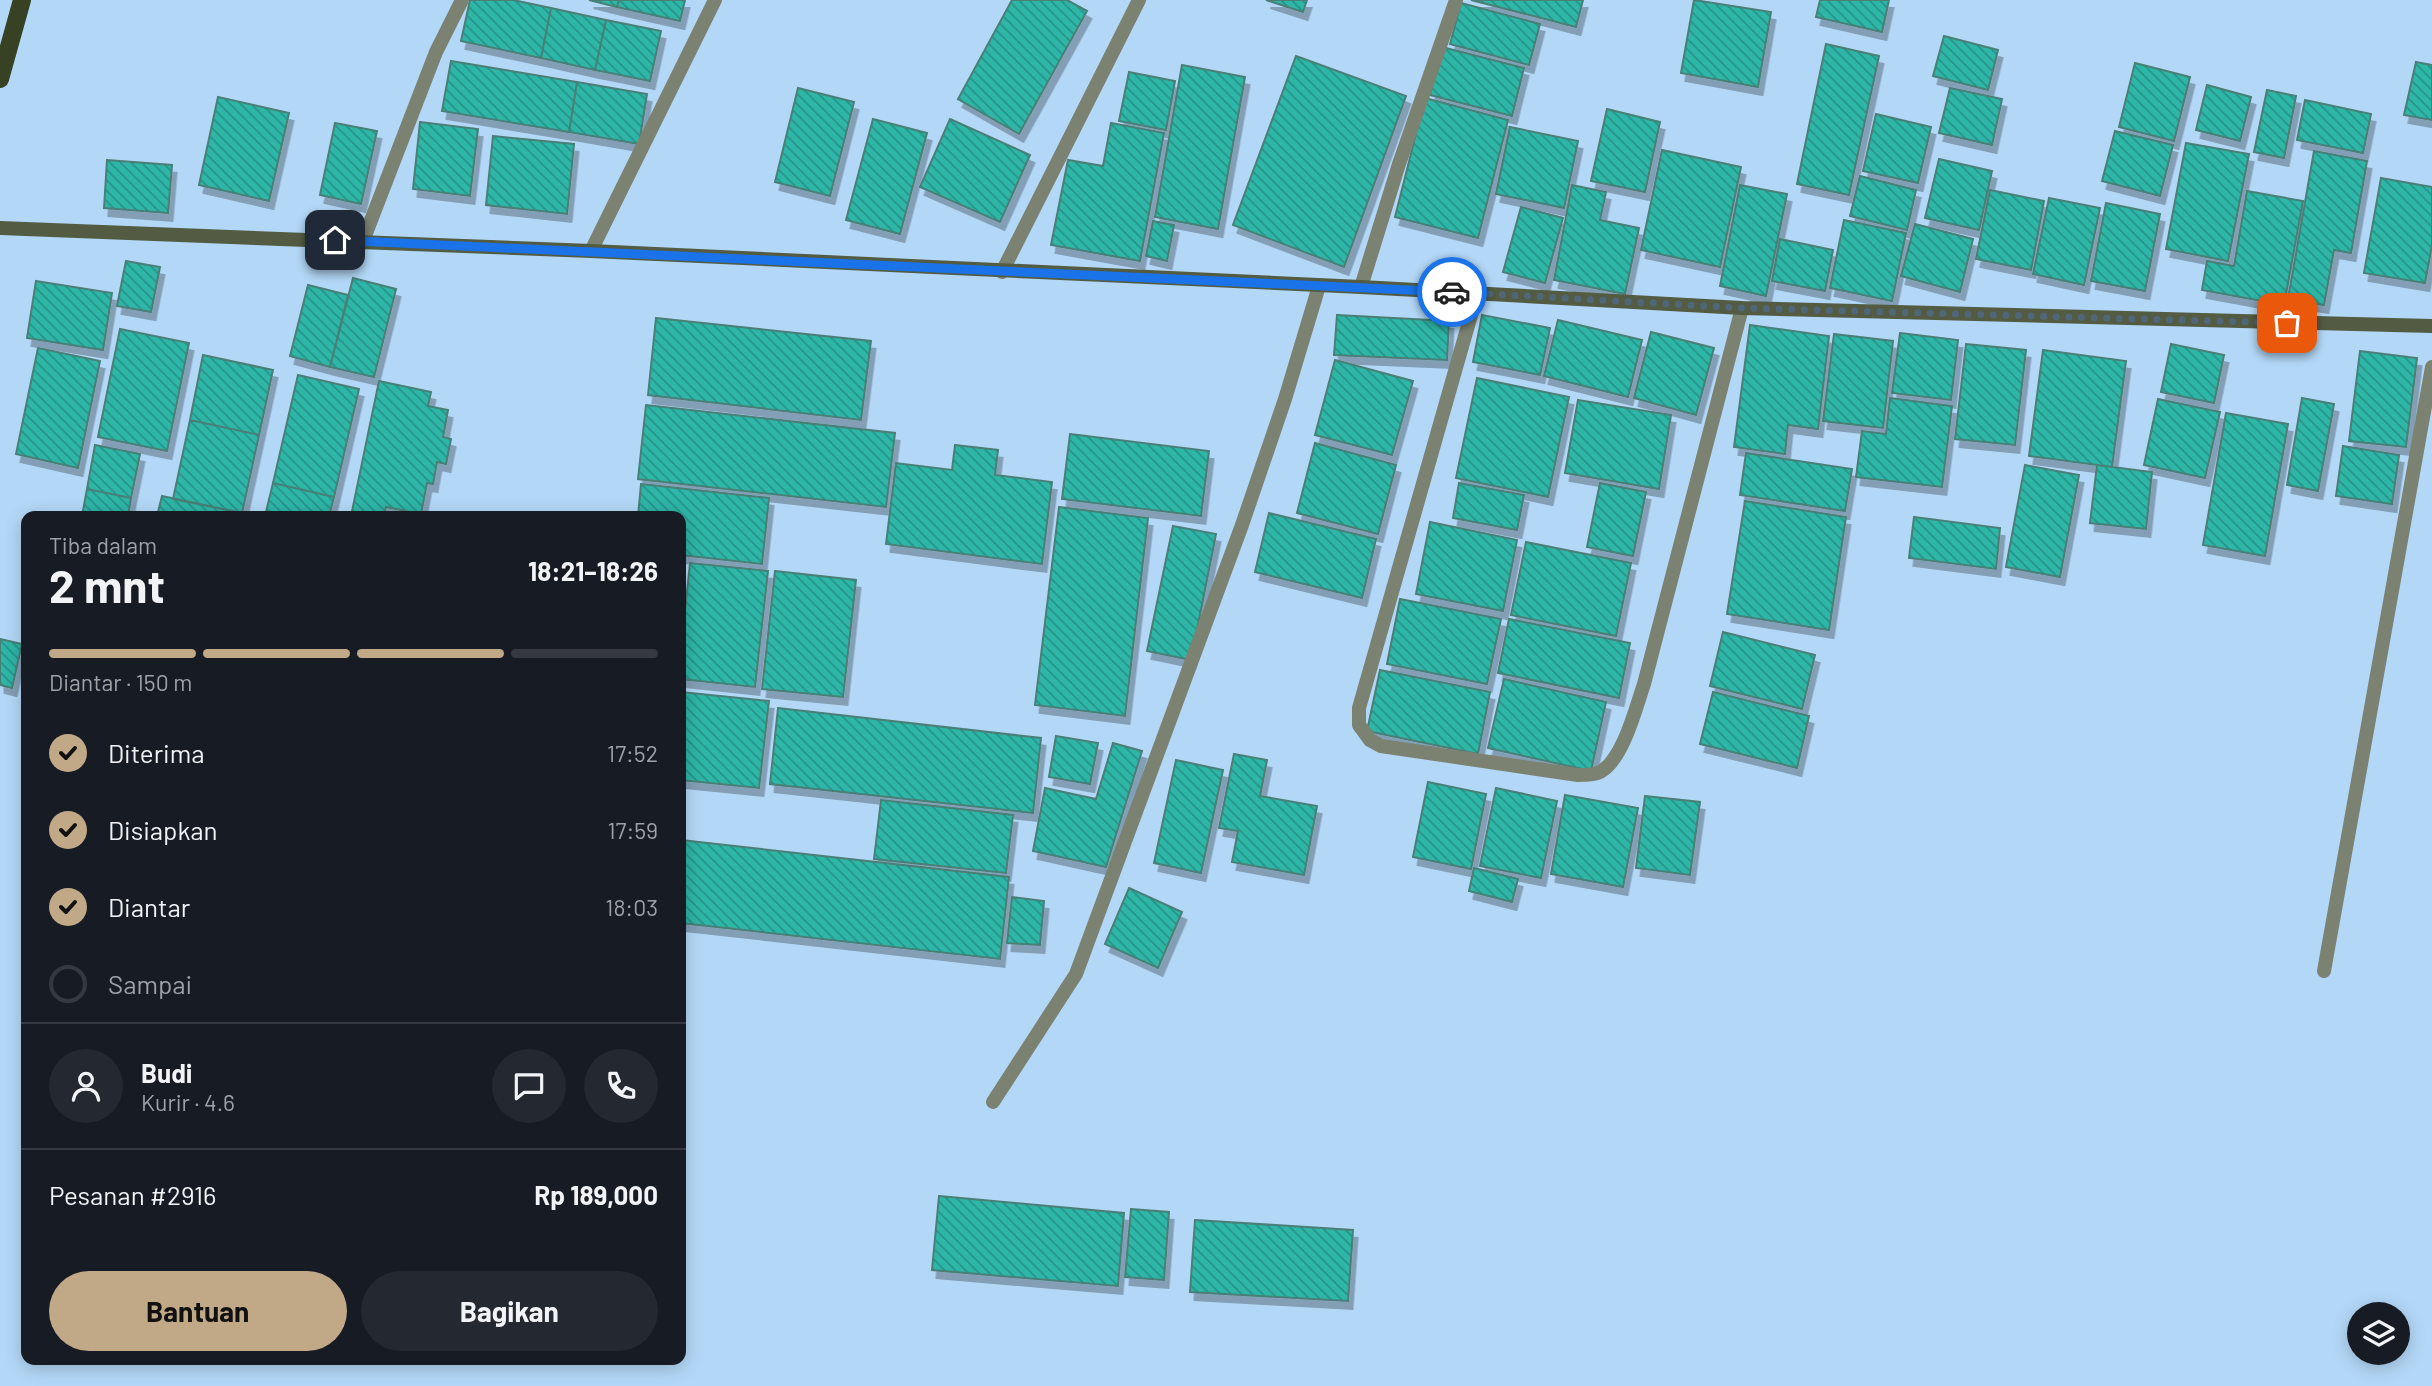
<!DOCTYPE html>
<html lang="id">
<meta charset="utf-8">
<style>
body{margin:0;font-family:Barlow,sans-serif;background:#242831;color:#f1f3f6;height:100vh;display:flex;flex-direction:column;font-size:26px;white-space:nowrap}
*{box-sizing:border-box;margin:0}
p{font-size:23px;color:#9ea1a6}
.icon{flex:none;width:38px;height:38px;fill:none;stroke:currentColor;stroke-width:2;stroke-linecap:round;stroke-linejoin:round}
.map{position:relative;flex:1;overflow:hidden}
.panel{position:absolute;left:21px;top:511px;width:665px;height:854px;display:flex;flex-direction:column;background:#171b24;border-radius:14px;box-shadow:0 4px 18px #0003}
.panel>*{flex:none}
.buttons{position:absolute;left:2347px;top:1302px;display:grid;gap:14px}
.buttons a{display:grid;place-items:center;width:63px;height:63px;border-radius:50%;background:#171b24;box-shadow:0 4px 18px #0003;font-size:35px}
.pin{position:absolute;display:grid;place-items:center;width:60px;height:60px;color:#fff;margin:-30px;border-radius:14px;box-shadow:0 4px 10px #0006}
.courier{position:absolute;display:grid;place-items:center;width:70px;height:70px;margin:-35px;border:5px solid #1a73e8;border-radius:50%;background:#fff;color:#222;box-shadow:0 2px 9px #0007}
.summary em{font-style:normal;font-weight:700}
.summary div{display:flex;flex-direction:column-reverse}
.summary{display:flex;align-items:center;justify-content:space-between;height:119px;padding:0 28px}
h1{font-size:46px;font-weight:700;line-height:52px}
.bar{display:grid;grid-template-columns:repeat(4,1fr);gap:10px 7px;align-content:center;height:84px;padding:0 28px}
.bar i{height:9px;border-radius:5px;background:#363941}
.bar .active{background:#c1a988}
.bar p{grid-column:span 4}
.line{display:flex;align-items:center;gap:18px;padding:0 28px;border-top:2px solid #363941}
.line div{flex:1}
.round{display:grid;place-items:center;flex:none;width:74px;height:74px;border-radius:37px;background:#242831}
ol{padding:0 28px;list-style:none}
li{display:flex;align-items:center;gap:21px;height:77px}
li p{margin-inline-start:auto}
li .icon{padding:7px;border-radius:50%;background:#c1a988;color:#111;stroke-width:4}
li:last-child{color:#9ea1a6}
li i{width:38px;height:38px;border:4px solid #363941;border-radius:50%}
.action{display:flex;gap:14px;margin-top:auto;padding:14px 28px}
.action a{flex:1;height:80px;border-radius:42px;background:#c1a988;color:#111;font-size:28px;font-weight:700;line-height:80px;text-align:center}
.action a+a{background:#242831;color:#f1f3f6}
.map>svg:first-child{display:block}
</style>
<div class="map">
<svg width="2432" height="1386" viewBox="0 0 2432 1386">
<defs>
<pattern id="building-back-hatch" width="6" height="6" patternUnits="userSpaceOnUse" patternTransform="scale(1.75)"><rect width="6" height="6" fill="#2eb6a7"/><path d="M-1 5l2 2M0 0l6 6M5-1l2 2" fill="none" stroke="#269489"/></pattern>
<filter id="shadow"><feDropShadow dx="4.5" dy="8" stdDeviation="0" flood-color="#0004"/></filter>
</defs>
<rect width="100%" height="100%" fill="#b3d8f7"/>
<path fill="url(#building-back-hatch)" stroke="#497f77" stroke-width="2" filter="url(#shadow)" d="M 470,0 L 513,0 L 551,8 L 541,58 L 461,41 Z
M 589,0 L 619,0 L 617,7 Z
M 619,0 L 685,0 L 680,21 L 617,7 Z
M 1012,0 L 1067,0 L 1087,11 L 1019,134 L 958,99 Z
M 1266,0 L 1307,0 L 1303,12 Z
M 1471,0 L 1583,0 L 1576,27 Z
M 1694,0 L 1771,12 L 1758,87 L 1681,73 Z
M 1820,0 L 1889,0 L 1882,32 L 1816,17 Z
M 1461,3 L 1540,24 L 1529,65 L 1450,44 Z
M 551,8 L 606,20 L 595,70 L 541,58 Z
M 606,20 L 661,31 L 650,81 L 595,70 Z
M 1944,36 L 1998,50 L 1988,90 L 1933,76 Z
M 1826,44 L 1879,56 L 1849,195 L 1797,184 Z
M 1442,47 L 1524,68 L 1512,116 L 1430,95 Z
M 1296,56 L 1406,96 L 1344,267 L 1233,225 Z
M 451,61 L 577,82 L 569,132 L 442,111 Z
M 2416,62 L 2432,65 L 2432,120 L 2404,115 Z
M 2135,63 L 2190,77 L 2174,141 L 2119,127 Z
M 1182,65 L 1245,77 L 1218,229 L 1155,217 Z
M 1129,72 L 1175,81 L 1166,130 L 1119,121 Z
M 577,82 L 647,94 L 639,144 L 569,132 Z
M 2207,85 L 2251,97 L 2240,141 L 2196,130 Z
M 798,88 L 854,102 L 830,196 L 775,182 Z
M 1950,88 L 2002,99 L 1992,145 L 1939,133 Z
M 2267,90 L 2296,96 L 2284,158 L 2254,152 Z
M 218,97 L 289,113 L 269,201 L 199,185 Z
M 1425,98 L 1508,120 L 1478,238 L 1395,217 Z
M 2305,100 L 2371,114 L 2363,153 L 2297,140 Z
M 1607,109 L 1660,122 L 1645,192 L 1591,181 Z
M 1876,114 L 1931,127 L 1918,183 L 1863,171 Z
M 873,119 L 927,133 L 900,234 L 846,220 Z
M 950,119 L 1030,155 L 1000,222 L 920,187 Z
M 420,122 L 478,129 L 470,196 L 413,189 Z
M 335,123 L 377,131 L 361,204 L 320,195 Z
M 1111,123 L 1164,133 L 1140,261 L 1051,245 L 1068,160 L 1103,166 Z
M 1510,127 L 1578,141 L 1564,208 L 1496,194 Z
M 2115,131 L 2173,145 L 2160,196 L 2102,181 Z
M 493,136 L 574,144 L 567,214 L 486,205 Z
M 2186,143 L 2249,154 L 2228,261 L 2166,249 Z
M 1662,150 L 1741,167 L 1720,267 L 1641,250 Z
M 2314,151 L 2367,161 L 2351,253 L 2334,250 L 2324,305 L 2288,299 Z
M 1939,159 L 1992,171 L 1979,230 L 1925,218 Z
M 107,160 L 172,165 L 168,213 L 104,208 Z
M 1860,176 L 1916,190 L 1907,230 L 1850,216 Z
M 2381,178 L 2432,187 L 2432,245 L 2425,283 L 2364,273 Z
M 1572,185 L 1606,192 L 1600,220 L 1639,228 L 1625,294 L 1554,280 Z
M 1740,185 L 1787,194 L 1766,296 L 1720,286 Z
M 1990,190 L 2044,201 L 2031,270 L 1976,259 Z
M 2247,191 L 2303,201 L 2284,305 L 2202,290 L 2207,261 L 2234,266 Z
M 2049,198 L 2100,208 L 2084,285 L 2033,274 Z
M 2106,203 L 2160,214 L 2145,291 L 2091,281 Z
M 1521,207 L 1563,218 L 1545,283 L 1503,272 Z
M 1844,220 L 1906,233 L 1892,301 L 1830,288 Z
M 1153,221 L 1174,225 L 1167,261 L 1146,256 Z
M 1915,224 L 1973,239 L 1960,292 L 1901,276 Z
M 1780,239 L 1833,250 L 1825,291 L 1772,281 Z
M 126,261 L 160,267 L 151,312 L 117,306 Z
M 353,278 L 396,289 L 374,377 L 330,367 Z
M 36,281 L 112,293 L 103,350 L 27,338 Z
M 308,285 L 348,295 L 330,367 L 290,356 Z
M 1337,315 L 1449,321 L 1447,360 L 1334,355 Z
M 1482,315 L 1550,328 L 1540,375 L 1473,362 Z
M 656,318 L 871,341 L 861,420 L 648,395 Z
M 1558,320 L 1642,340 L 1628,397 L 1544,376 Z
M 1750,325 L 1829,336 L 1818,429 L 1788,425 L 1785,454 L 1734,447 Z
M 120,329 L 189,343 L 167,451 L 98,437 Z
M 1651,332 L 1714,348 L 1696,415 L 1634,398 Z
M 1900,333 L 1958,340 L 1951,400 L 1892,393 Z
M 1834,334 L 1893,341 L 1883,428 L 1823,421 Z
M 1966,344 L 2026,350 L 2015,445 L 1955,439 Z
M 2171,344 L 2224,355 L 2214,403 L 2161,392 Z
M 38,348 L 100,361 L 78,468 L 16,454 Z
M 2043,350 L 2126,361 L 2112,467 L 2029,456 Z
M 2360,351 L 2417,358 L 2406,447 L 2349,441 Z
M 203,355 L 273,370 L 259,435 L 190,420 Z
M 1335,360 L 1413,381 L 1392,455 L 1315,435 Z
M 298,375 L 359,389 L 334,497 L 273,483 Z
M 1477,378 L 1569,397 L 1548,497 L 1456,478 Z
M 379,381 L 431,392 L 428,406 L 448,410 L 443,437 L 451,439 L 446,464 L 437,462 L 433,484 L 427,483 L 421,514 L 386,507 L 384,516 L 351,516 Z
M 1890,398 L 1952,406 L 1942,487 L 1856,477 L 1862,431 L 1886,434 Z
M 2302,398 L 2334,404 L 2318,491 L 2287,485 Z
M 2158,399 L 2220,412 L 2205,478 L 2144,465 Z
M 1578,400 L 1671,415 L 1659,489 L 1565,473 Z
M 646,405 L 895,433 L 886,507 L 638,479 Z
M 2226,413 L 2288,424 L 2265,556 L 2203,545 Z
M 190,420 L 259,435 L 242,513 L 173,499 Z
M 1070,434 L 1209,451 L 1201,516 L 1062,499 Z
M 1315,443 L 1396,465 L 1378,534 L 1297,513 Z
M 95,445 L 140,454 L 131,498 L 87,489 Z
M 955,445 L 998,450 L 995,475 L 1052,482 L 1042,564 L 886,544 L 896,463 L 952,470 Z
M 2343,446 L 2399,455 L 2392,504 L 2336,496 Z
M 1746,453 L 1852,469 L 1845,511 L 1740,495 Z
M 2025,465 L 2079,475 L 2060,577 L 2006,567 Z
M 2097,465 L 2152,472 L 2146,529 L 2090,523 Z
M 273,483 L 334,497 L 329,516 L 265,516 Z
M 1459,483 L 1524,495 L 1517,530 L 1453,518 Z
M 1600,483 L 1646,492 L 1633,556 L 1587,547 Z
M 641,484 L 769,498 L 762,564 L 681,555 L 681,516 L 638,516 Z
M 87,489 L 131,498 L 128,516 L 82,516 Z
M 162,496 L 242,513 L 241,516 L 157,516 Z
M 1745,501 L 1846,517 L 1829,630 L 1727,614 Z
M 1059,507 L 1148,518 L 1125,716 L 1035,705 Z
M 1269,513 L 1376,539 L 1362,598 L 1255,572 Z
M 1914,517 L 2000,528 L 1996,569 L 1909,558 Z
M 1430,522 L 1517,540 L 1503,611 L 1416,594 Z
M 1173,526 L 1216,534 L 1191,660 L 1147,651 Z
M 1526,542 L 1631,563 L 1616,636 L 1511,615 Z
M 690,563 L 768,571 L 755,687 L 681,679 L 681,648 Z
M 775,571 L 856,580 L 843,697 L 762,689 Z
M 1400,599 L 1501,619 L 1487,684 L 1387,664 Z
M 1509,619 L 1630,643 L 1619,698 L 1498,673 Z
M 1723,632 L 1815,655 L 1802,709 L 1710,686 Z
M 0,639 L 22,644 L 12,688 L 0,685 Z
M 1380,670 L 1490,692 L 1478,754 L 1367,731 Z
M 1504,679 L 1606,702 L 1591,771 L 1488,748 Z
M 681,692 L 769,701 L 759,788 L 681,780 Z
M 1713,692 L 1809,716 L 1797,768 L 1700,744 Z
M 778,708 L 1041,738 L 1033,813 L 770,784 Z
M 1056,736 L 1098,743 L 1090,784 L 1049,777 Z
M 1113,743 L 1142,751 L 1106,867 L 1033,851 L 1045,788 L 1096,799 Z
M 1234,754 L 1267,760 L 1260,796 L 1317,806 L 1304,875 L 1232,862 L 1238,831 L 1219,828 Z
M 1176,760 L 1223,770 L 1201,873 L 1154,863 Z
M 1428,782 L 1486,794 L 1471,869 L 1413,857 Z
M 1496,788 L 1557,801 L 1541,878 L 1480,866 Z
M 1565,795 L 1638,808 L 1623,887 L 1551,874 Z
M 1645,796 L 1700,802 L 1690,875 L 1636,868 Z
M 881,800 L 1013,815 L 1006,873 L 874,859 Z
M 681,840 L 1009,877 L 1000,959 L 681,923 Z
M 1474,868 L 1518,879 L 1512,902 L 1469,891 Z
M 1129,888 L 1182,912 L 1158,968 L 1105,944 Z
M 1012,897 L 1044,901 L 1040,945 L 1007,943 Z
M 939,1196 L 1124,1213 L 1118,1286 L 932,1270 Z
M 1131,1209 L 1169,1212 L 1164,1280 L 1125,1277 Z
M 1195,1220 L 1353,1230 L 1348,1301 L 1190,1292 Z"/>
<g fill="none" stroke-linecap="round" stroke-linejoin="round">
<path stroke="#7c8271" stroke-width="14" d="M 363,241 L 436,52 L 462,0
M 591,251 L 715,0
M 1002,272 L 1139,0
M 1361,287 L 1399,164 L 1456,0
M 1477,294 L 1359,708 L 1359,725 L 1370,740 L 1381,746 L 1578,775 C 1584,775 1595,775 1600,772 C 1623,760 1636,707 1644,684 L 1742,308
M 2324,971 L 2432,367
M 993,1102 L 1076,974 L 1242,525 L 1285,399 L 1319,286"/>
<path stroke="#535c43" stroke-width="14" d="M 0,228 L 591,251 L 1361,287 L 1742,308 L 2432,326"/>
<path stroke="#374123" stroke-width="18" d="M 0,79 L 22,0"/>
</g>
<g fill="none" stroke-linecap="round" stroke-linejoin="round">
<path stroke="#50677a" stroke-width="7" stroke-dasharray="0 12.6" d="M 1452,292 L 1742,308 L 2287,323"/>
<path stroke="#1a73e8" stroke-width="9" d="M 335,240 L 1452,292"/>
</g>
</svg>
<div class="buttons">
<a><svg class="icon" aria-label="layers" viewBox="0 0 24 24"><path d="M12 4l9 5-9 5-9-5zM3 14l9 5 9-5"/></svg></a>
</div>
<div class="pin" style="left:2287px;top:323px;background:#ea580c"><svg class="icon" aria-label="bag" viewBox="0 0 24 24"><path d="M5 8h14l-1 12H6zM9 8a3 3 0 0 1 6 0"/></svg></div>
<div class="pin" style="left:335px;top:240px;background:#1f2937"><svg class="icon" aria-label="home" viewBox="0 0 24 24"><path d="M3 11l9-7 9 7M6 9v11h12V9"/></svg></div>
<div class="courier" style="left:1452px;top:292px"><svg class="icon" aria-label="car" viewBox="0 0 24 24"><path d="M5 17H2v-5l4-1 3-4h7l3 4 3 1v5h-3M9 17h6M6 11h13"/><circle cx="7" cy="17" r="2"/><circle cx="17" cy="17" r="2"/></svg></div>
<section class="panel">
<div class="summary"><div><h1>2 mnt</h1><p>Tiba dalam</p></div><em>18:21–18:26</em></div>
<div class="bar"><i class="active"></i><i class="active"></i><i class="active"></i><i></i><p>Diantar · 150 m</p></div>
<ol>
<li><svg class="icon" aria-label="check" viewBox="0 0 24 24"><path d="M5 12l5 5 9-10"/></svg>Diterima<p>17:52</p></li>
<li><svg class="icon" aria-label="check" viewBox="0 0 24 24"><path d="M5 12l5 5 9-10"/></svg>Disiapkan<p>17:59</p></li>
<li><svg class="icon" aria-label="check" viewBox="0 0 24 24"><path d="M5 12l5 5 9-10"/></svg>Diantar<p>18:03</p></li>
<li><i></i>Sampai</li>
</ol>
<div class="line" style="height:126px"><a class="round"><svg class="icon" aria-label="person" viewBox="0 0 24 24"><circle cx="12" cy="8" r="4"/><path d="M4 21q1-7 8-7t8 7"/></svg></a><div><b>Budi</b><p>Kurir · 4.6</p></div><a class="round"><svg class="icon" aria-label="chat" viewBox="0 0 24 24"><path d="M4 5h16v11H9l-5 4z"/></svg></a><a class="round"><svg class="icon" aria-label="phone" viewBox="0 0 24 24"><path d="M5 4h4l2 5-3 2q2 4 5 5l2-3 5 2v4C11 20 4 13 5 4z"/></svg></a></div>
<div class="line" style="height:91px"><div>Pesanan #2916</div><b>Rp 189,000</b></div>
<div class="action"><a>Bantuan</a><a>Bagikan</a></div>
</section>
</div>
